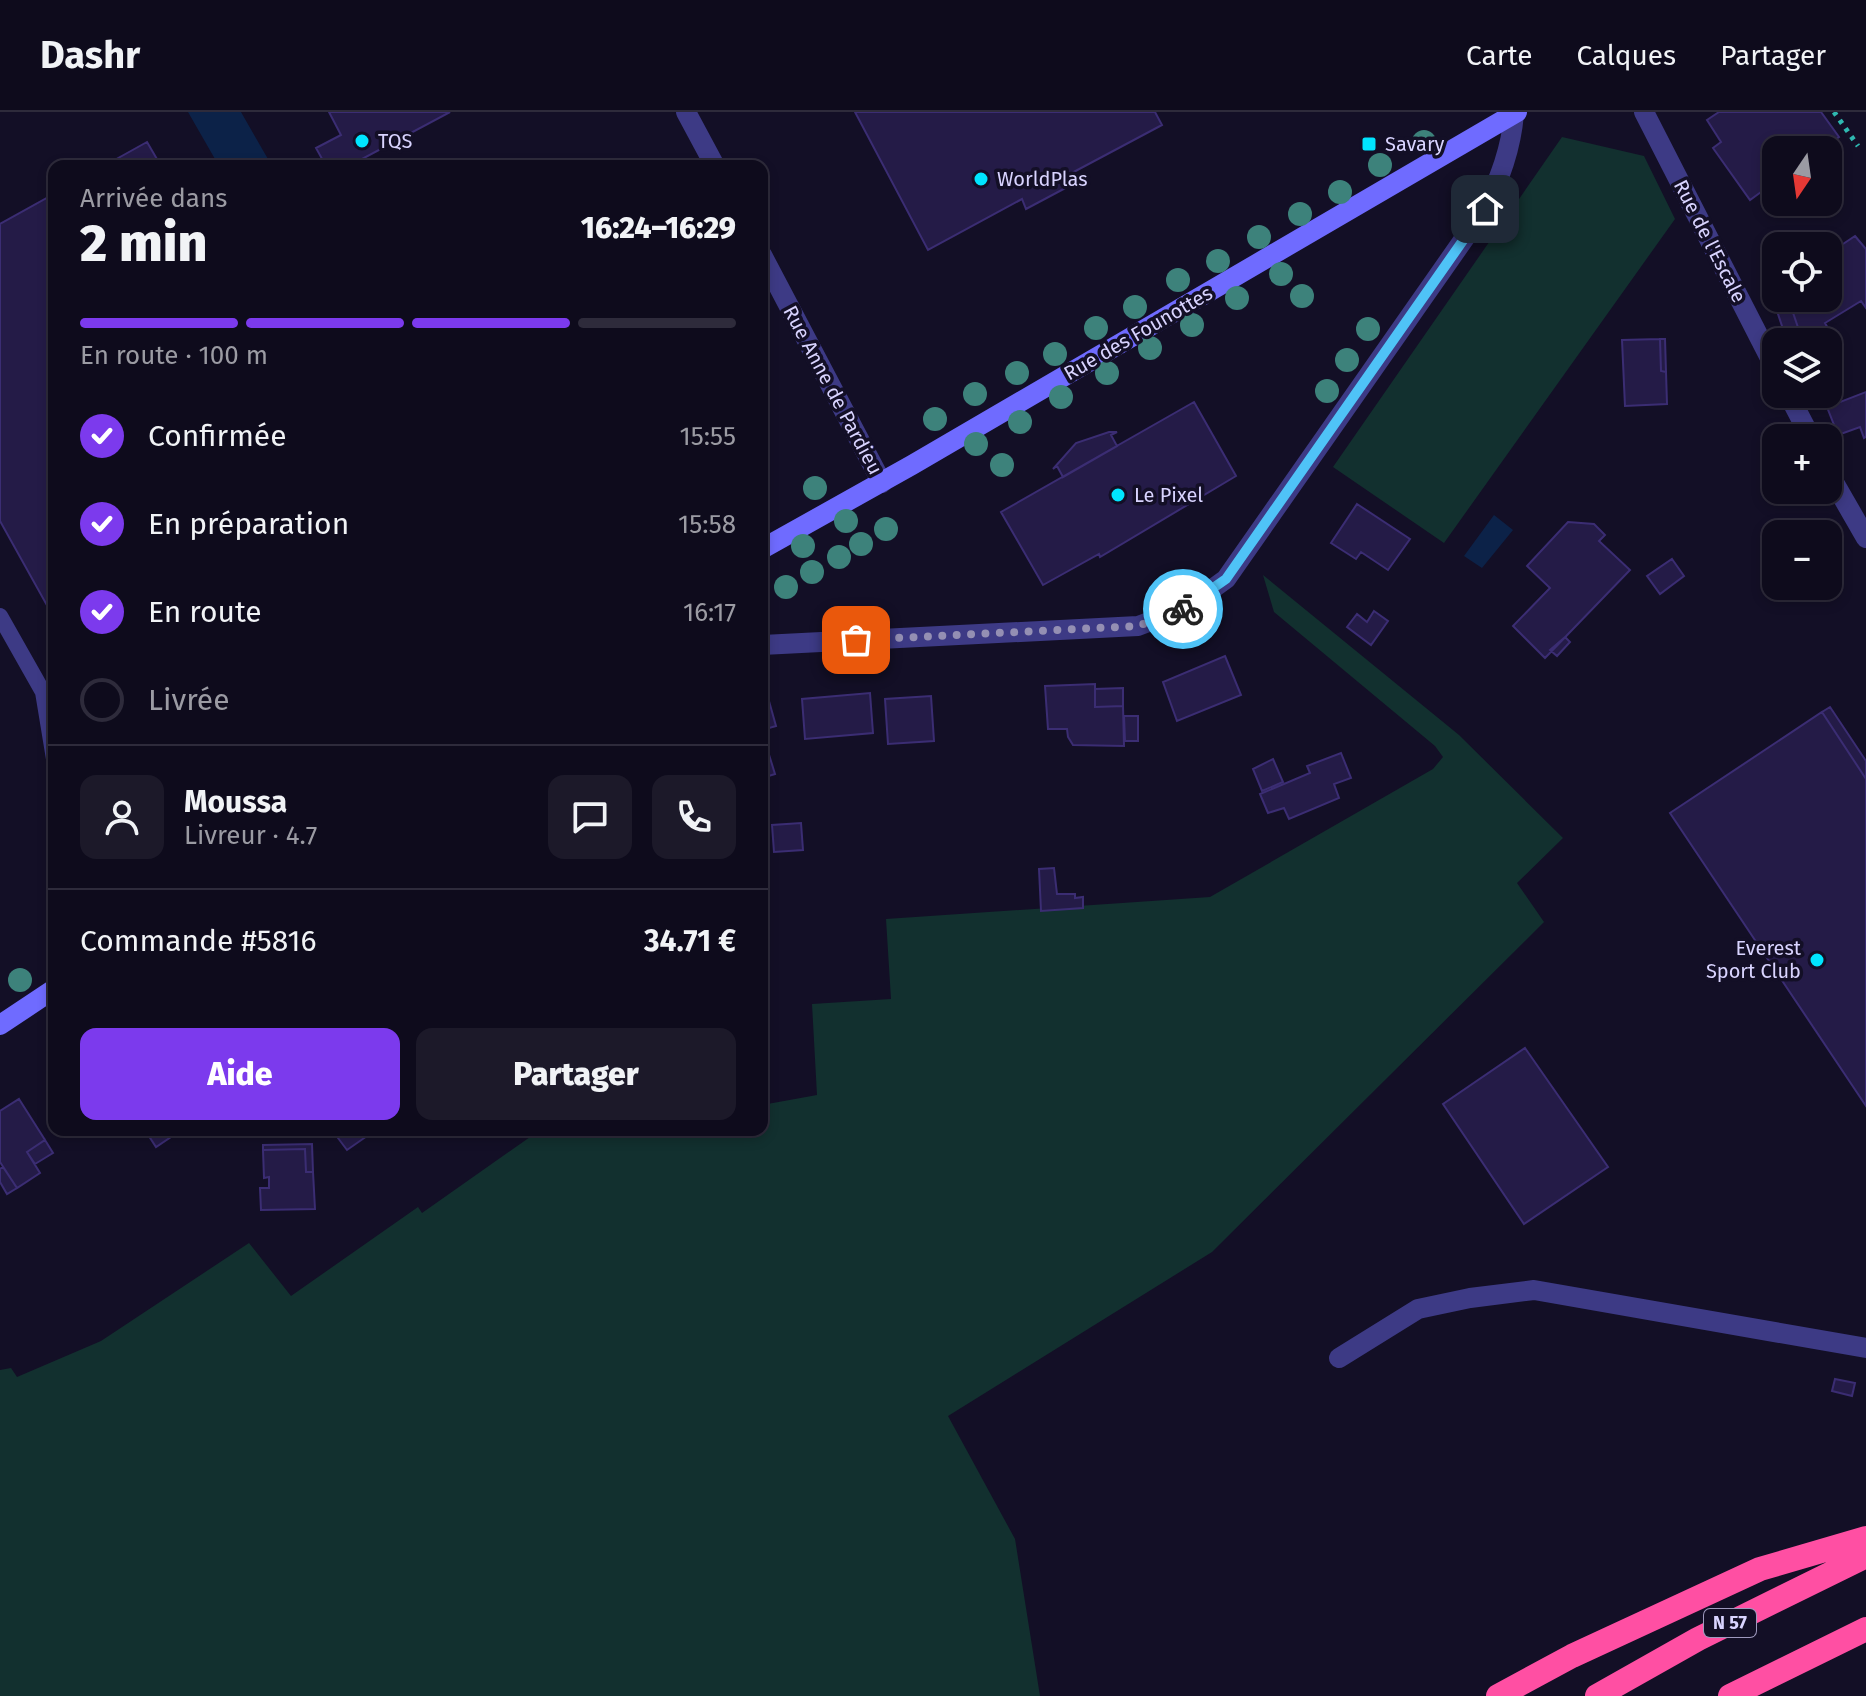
<!DOCTYPE html>
<html lang="fr">
<meta charset="utf-8">
<style>
body{margin:0;font-family:"Fira Sans",sans-serif;background:#1c1929;color:#f1f3f6;height:100vh;display:flex;flex-direction:column;font-size:30px;white-space:nowrap}
*{box-sizing:border-box;margin:0}
p{font-size:26px;color:#9b9ba3}
.icon{flex:none;width:44px;height:44px;fill:none;stroke:currentColor;stroke-width:2;stroke-linecap:round;stroke-linejoin:round}
.map{position:relative;flex:1;overflow:hidden}
.details{position:absolute;left:48px;top:48px;width:720px;height:976px;display:flex;flex-direction:column;background:#0e0b1c;border-radius:16px;box-shadow:0 4px 12px #0003,0 0 0 2px #2e2b3b}
.details>*{flex:none}
.needle{width:52px;rotate:193deg}
.controls{position:absolute;left:1762px;top:24px;display:grid;gap:16px}
.controls a{display:grid;place-items:center;width:80px;height:80px;border-radius:16px;background:#0e0b1c;box-shadow:0 4px 12px #0003,0 0 0 2px #2e2b3b;font-size:40px}
.pin{position:absolute;display:grid;place-items:center;width:68px;height:68px;color:#fff;margin:-34px;border-radius:16px;box-shadow:0 4px 12px #0006}
.courier{position:absolute;display:grid;place-items:center;width:80px;height:80px;margin:-40px;border:6px solid #4fc3f7;border-radius:50%;background:#fff;color:#222;box-shadow:0 2px 10px #0007}
.overview em{font-style:normal;font-weight:800}
.overview div{display:flex;flex-direction:column-reverse}
.overview{display:flex;align-items:center;justify-content:space-between;height:136px;padding:0 32px}
h1{font-size:52px;font-weight:800;line-height:60px}
.bar{display:grid;grid-template-columns:repeat(4,1fr);gap:12px 8px;align-content:center;height:96px;padding:0 32px}
.bar i{height:10px;border-radius:6px;background:#2e2b3b}
.bar .on{background:#7c3aed}
.bar p{grid-column:span 4}
.line{display:flex;align-items:center;gap:20px;padding:0 32px;border-top:2px solid #2e2b3b}
.line div{flex:1}
.round{display:grid;place-items:center;flex:none;width:84px;height:84px;border-radius:16px;background:#1c1929}
ol{padding:0 32px;list-style:none}
li{display:flex;align-items:center;gap:24px;height:88px}
li p{margin-inline-start:auto}
li .icon{padding:8px;border-radius:50%;background:#7c3aed;color:#fff;stroke-width:4}
li:last-child{color:#9b9ba3}
li i{width:44px;height:44px;border:4px solid #2e2b3b;border-radius:50%}
.cta{display:flex;gap:16px;margin-top:auto;padding:16px 32px}
.cta a{flex:1;height:92px;border-radius:16px;background:#7c3aed;color:#fff;font-size:32px;font-weight:800;line-height:92px;text-align:center}
.cta a+a{background:#1c1929;color:#f1f3f6}
header{display:flex;align-items:center;gap:48px;box-sizing:border-box;height:112px;padding:0 40px;background:#0e0b1c;border-bottom:2px solid #2e2b3b}
header strong{font-size:38px}
nav{display:flex;gap:44px;margin-inline-start:auto;font-size:28px}
.map>svg:first-child{display:block}
</style>
<header>
<strong>Dashr</strong>
<nav><a>Carte</a><a>Calques</a><a>Partager</a></nav>
</header>
<div class="map">
<svg width="1866" height="1584" viewBox="0 0 1866 1584">
<rect width="100%" height="100%" fill="#130f26"/>
<path fill="#12302f" d="M 1562,25 L 1644,44 L 1675,107 L 1444,431 L 1333,355 Z
M 1263,463 L 1459,623 L 1563,726 L 1517,771 L 1544,810 L 1212,1140 L 948,1304 L 1015,1427 L 1040,1584 L 0,1584 L 0,1258 L 11,1256 L 17,1265 L 101,1229 L 249,1131 L 291,1184 L 418,1095 L 422,1101 L 540,1018 L 762,1018 L 762,993 L 817,983 L 812,892 L 891,887 L 886,807 L 1210,785 L 1433,657 L 1443,645 L 1435,634 L 1274,500 Z"/>
<path fill="#0c2248" d="M 188,0 L 241,0 L 272,54 L 219,54 Z
M 1494,403 L 1513,418 L 1482,456 L 1464,444 Z"/>
<path fill="#241b47" stroke="#3b2d73" stroke-width="2" d="M 329,0 L 450,0 L 349,54 L 326,54 L 316,36 L 341,23 Z
M 855,0 L 1155,0 L 1162,13 L 1068,63 L 1073,72 L 1026,97 L 1022,87 L 928,138 Z
M 1719,0 L 1821,0 L 1839,25 L 1821,38 L 1776,38 L 1776,64 L 1773,66 L 1776,69 L 1750,88 L 1713,36 L 1721,30 L 1707,8 Z
M 147,30 L 161,54 L 104,54 Z
M 54,82 L 54,506 L 0,409 L 0,112 Z
M 1855,124 L 1866,137 L 1866,196 L 1861,189 L 1825,211 L 1838,234 L 1828,239 L 1828,230 L 1803,230 L 1788,186 L 1828,186 L 1828,142 Z
M 1778,186 L 1788,186 L 1803,230 L 1785,223 L 1775,193 Z
M 1660,227 L 1665,227 L 1666,260 L 1661,259 Z
M 1660,227 L 1661,259 L 1666,260 L 1667,292 L 1625,294 L 1622,228 Z
M 1866,280 L 1866,325 L 1864,326 L 1860,315 L 1838,323 L 1827,295 Z
M 1194,290 L 1236,364 L 1100,445 L 1099,442 L 1043,473 L 1001,400 Z
M 1109,320 L 1117,320 L 1111,323 L 1117,334 L 1063,365 L 1057,354 L 1053,357 L 1076,331 Z
M 1357,392 L 1410,427 L 1388,458 L 1361,440 L 1356,447 L 1331,431 Z
M 1568,410 L 1594,412 L 1605,423 L 1599,429 L 1630,458 L 1545,546 L 1513,514 L 1550,476 L 1527,454 Z
M 1672,447 L 1684,464 L 1660,482 L 1647,464 Z
M 1374,499 L 1388,509 L 1371,533 L 1347,515 L 1357,502 L 1367,510 Z
M 1565,525 L 1570,530 L 1557,544 L 1550,538 Z
M 1225,544 L 1241,583 L 1177,609 L 1163,570 Z
M 1095,572 L 1095,595 L 1123,594 L 1124,634 L 1073,633 L 1068,625 L 1067,617 L 1048,617 L 1045,574 Z
M 1123,576 L 1123,594 L 1095,595 L 1095,577 Z
M 870,581 L 873,621 L 805,627 L 802,587 Z
M 931,584 L 934,629 L 888,632 L 885,587 Z
M 769,589 L 776,614 L 762,618 L 762,591 Z
M 1830,595 L 1866,649 L 1866,667 L 1822,600 Z
M 1822,600 L 1866,667 L 1866,994 L 1670,701 Z
M 1124,604 L 1138,604 L 1138,629 L 1125,629 Z
M 762,620 L 775,662 L 762,666 Z
M 1341,641 L 1351,666 L 1334,672 L 1339,686 L 1289,707 L 1284,696 L 1268,701 L 1260,682 L 1310,661 L 1307,654 Z
M 1273,647 L 1283,670 L 1262,679 L 1253,657 Z
M 801,711 L 803,738 L 774,740 L 772,713 Z
M 1054,756 L 1057,782 L 1075,782 L 1075,786 L 1083,785 L 1083,796 L 1041,799 L 1039,757 Z
M 1525,936 L 1608,1055 L 1524,1112 L 1443,992 Z
M 19,987 L 45,1028 L 27,1040 L 40,1061 L 17,1076 L 0,1050 L 0,999 Z
M 145,1018 L 166,1018 L 171,1025 L 156,1035 Z
M 332,1018 L 363,1018 L 367,1024 L 347,1038 Z
M 45,1028 L 53,1041 L 35,1052 L 27,1040 Z
M 312,1032 L 313,1060 L 306,1060 L 305,1037 L 263,1038 L 263,1033 Z
M 305,1037 L 306,1060 L 313,1060 L 315,1097 L 261,1098 L 260,1076 L 269,1076 L 269,1065 L 264,1066 L 263,1038 Z
M 3,1055 L 17,1076 L 7,1082 L 0,1070 L 0,1057 Z
M 1835,1267 L 1855,1271 L 1852,1284 L 1832,1279 Z"/>
<g fill="none" stroke-linecap="round" stroke-linejoin="round">
<path stroke="#2fb8b0" stroke-width="5" stroke-dasharray="4 6" stroke-linecap="butt" d="M 1834,0 L 1858,34"/>
<path stroke="#3d3a85" stroke-width="16" d="M 0,504 L 43,580 L 54,647"/>
<path stroke="#3d3a85" stroke-width="20" d="M 686,0 L 715,54
M 1644,0 L 1776,258
M 762,143 L 882,371
M 1788,282 L 1811,326
M 1828,360 L 1866,426
M 762,533 L 1138,514 L 1186,496 L 1226,467 L 1485,97 C 1500,66 1511,37 1514,2
M 1339,1246 L 1418,1197 L 1470,1186 L 1534,1178 L 1866,1236"/>
<path stroke="#6f6bff" stroke-width="20" d="M 762,437 L 912,353 L 1517,0
M 0,913 L 54,877"/>
<path stroke="#ff4fa3" stroke-width="24" d="M 1498,1584 L 1572,1544 L 1760,1457 L 1866,1426
M 1597,1584 L 1698,1527 L 1866,1444
M 1730,1584 L 1866,1517"/>
</g>
<g fill="#3d827b">
<circle cx="1424" cy="30" r="12"/>
<circle cx="1380" cy="53" r="12"/>
<circle cx="1340" cy="80" r="12"/>
<circle cx="1300" cy="102" r="12"/>
<circle cx="1259" cy="125" r="12"/>
<circle cx="1218" cy="149" r="12"/>
<circle cx="1281" cy="162" r="12"/>
<circle cx="1178" cy="168" r="12"/>
<circle cx="1302" cy="184" r="12"/>
<circle cx="1237" cy="186" r="12"/>
<circle cx="1135" cy="195" r="12"/>
<circle cx="1192" cy="213" r="12"/>
<circle cx="1096" cy="216" r="12"/>
<circle cx="1368" cy="217" r="12"/>
<circle cx="1150" cy="236" r="12"/>
<circle cx="1055" cy="242" r="12"/>
<circle cx="1347" cy="248" r="12"/>
<circle cx="1017" cy="261" r="12"/>
<circle cx="1107" cy="261" r="12"/>
<circle cx="1327" cy="279" r="12"/>
<circle cx="975" cy="282" r="12"/>
<circle cx="1061" cy="285" r="12"/>
<circle cx="935" cy="307" r="12"/>
<circle cx="1020" cy="310" r="12"/>
<circle cx="976" cy="332" r="12"/>
<circle cx="1002" cy="353" r="12"/>
<circle cx="815" cy="376" r="12"/>
<circle cx="846" cy="409" r="12"/>
<circle cx="886" cy="417" r="12"/>
<circle cx="861" cy="432" r="12"/>
<circle cx="803" cy="434" r="12"/>
<circle cx="839" cy="445" r="12"/>
<circle cx="812" cy="460" r="12"/>
<circle cx="786" cy="475" r="12"/>
<circle cx="20" cy="868" r="12"/>
</g>
<g fill="none" stroke-linecap="round" stroke-linejoin="round">
<path stroke="#948fb3" stroke-width="8" stroke-dasharray="0 14.4" d="M 856,528 L 1138,514 L 1183,497"/>
<path stroke="#4fc3f7" stroke-width="10" d="M 1183,497 L 1226,467 L 1485,97"/>
</g>
<g fill="#00e5ff" stroke="#130f26" stroke-width="3">
<circle cx="362" cy="29" r="8"/>
<rect x="1361" y="24" width="16" height="16" rx="4"/>
<circle cx="981" cy="67" r="8"/>
<circle cx="1118" cy="383" r="8"/>
<circle cx="1817" cy="848" r="8"/>
</g>
<g text-anchor="middle" stroke-width="7" stroke-linejoin="round" paint-order="stroke">
<rect fill="#130f26" stroke="#9e99be" stroke-width="2" x="1704" y="1497" width="52" height="28" rx="6"/>
<g font-size="18" font-weight="bold" fill="#d9d4ff">
<text x="1730" y="1517">N 57</text>
</g>
<g font-size="20" fill="#d9d4ff" stroke="#130f26" text-anchor="start">
<text x="378" y="36">TQS</text>
<text x="1385" y="39">Savary</text>
<text x="997" y="74">WorldPlas</text>
<text x="1134" y="390">Le Pixel</text>
<text x="1801" y="843" text-anchor="end">Everest<tspan x="1801" dy="23">Sport Club</tspan></text>
</g>
<g font-size="20" fill="#d9d4ff" stroke="#130f26">
<text transform="translate(1710 129) rotate(63)" y="7">Rue de l'Escale</text>
<text transform="translate(1138 221) rotate(-30)" y="7">Rue des Founottes</text>
<text transform="translate(833 278) rotate(62)" y="7">Rue Anne de Pardieu</text>
</g>
</g>
</svg>
<div class="controls">
<a><svg class="needle" viewBox="-14 -14 28 28"><path d="M0-13l5 13h-10z" fill="#e53935"/><path d="M0 13l5-13h-10z" fill="#9b9ba3"/></svg></a>
<a><svg class="icon" aria-label="locate" viewBox="0 0 24 24"><circle cx="12" cy="12" r="6"/><path d="M12 2v4M12 18v4M2 12h4M18 12h4"/></svg></a>
<a><svg class="icon" aria-label="layers" viewBox="0 0 24 24"><path d="M12 4l9 5-9 5-9-5zM3 14l9 5 9-5"/></svg></a>
<a>+</a>
<a>−</a>
</div>
<div class="pin" style="left:856px;top:528px;background:#ea580c"><svg class="icon" aria-label="bag" viewBox="0 0 24 24"><path d="M5 8h14l-1 12H6zM9 8a3 3 0 0 1 6 0"/></svg></div>
<div class="pin" style="left:1485px;top:97px;background:#1f2937"><svg class="icon" aria-label="home" viewBox="0 0 24 24"><path d="M3 11l9-7 9 7M6 9v11h12V9"/></svg></div>
<div class="courier" style="left:1183px;top:497px"><svg class="icon" aria-label="bike" viewBox="0 0 24 24"><circle cx="6" cy="16" r="4"/><circle cx="18" cy="16" r="4"/><path d="M6 16l4-8h5l3 8M10 8l3 8H6M13 5h3"/></svg></div>
<section class="details">
<div class="overview"><div><h1>2 min</h1><p>Arrivée dans</p></div><em>16:24–16:29</em></div>
<div class="bar"><i class="on"></i><i class="on"></i><i class="on"></i><i></i><p>En route · 100 m</p></div>
<ol>
<li><svg class="icon" aria-label="check" viewBox="0 0 24 24"><path d="M5 12l5 5 9-10"/></svg>Confirmée<p>15:55</p></li>
<li><svg class="icon" aria-label="check" viewBox="0 0 24 24"><path d="M5 12l5 5 9-10"/></svg>En préparation<p>15:58</p></li>
<li><svg class="icon" aria-label="check" viewBox="0 0 24 24"><path d="M5 12l5 5 9-10"/></svg>En route<p>16:17</p></li>
<li><i></i>Livrée</li>
</ol>
<div class="line" style="height:144px"><a class="round"><svg class="icon" aria-label="person" viewBox="0 0 24 24"><circle cx="12" cy="8" r="4"/><path d="M4 21q1-7 8-7t8 7"/></svg></a><div><b>Moussa</b><p>Livreur · 4.7</p></div><a class="round"><svg class="icon" aria-label="chat" viewBox="0 0 24 24"><path d="M4 5h16v11H9l-5 4z"/></svg></a><a class="round"><svg class="icon" aria-label="phone" viewBox="0 0 24 24"><path d="M5 4h4l2 5-3 2q2 4 5 5l2-3 5 2v4C11 20 4 13 5 4z"/></svg></a></div>
<div class="line" style="height:104px"><div>Commande #5816</div><b>34.71 €</b></div>
<div class="cta"><a>Aide</a><a>Partager</a></div>
</section>
</div>
